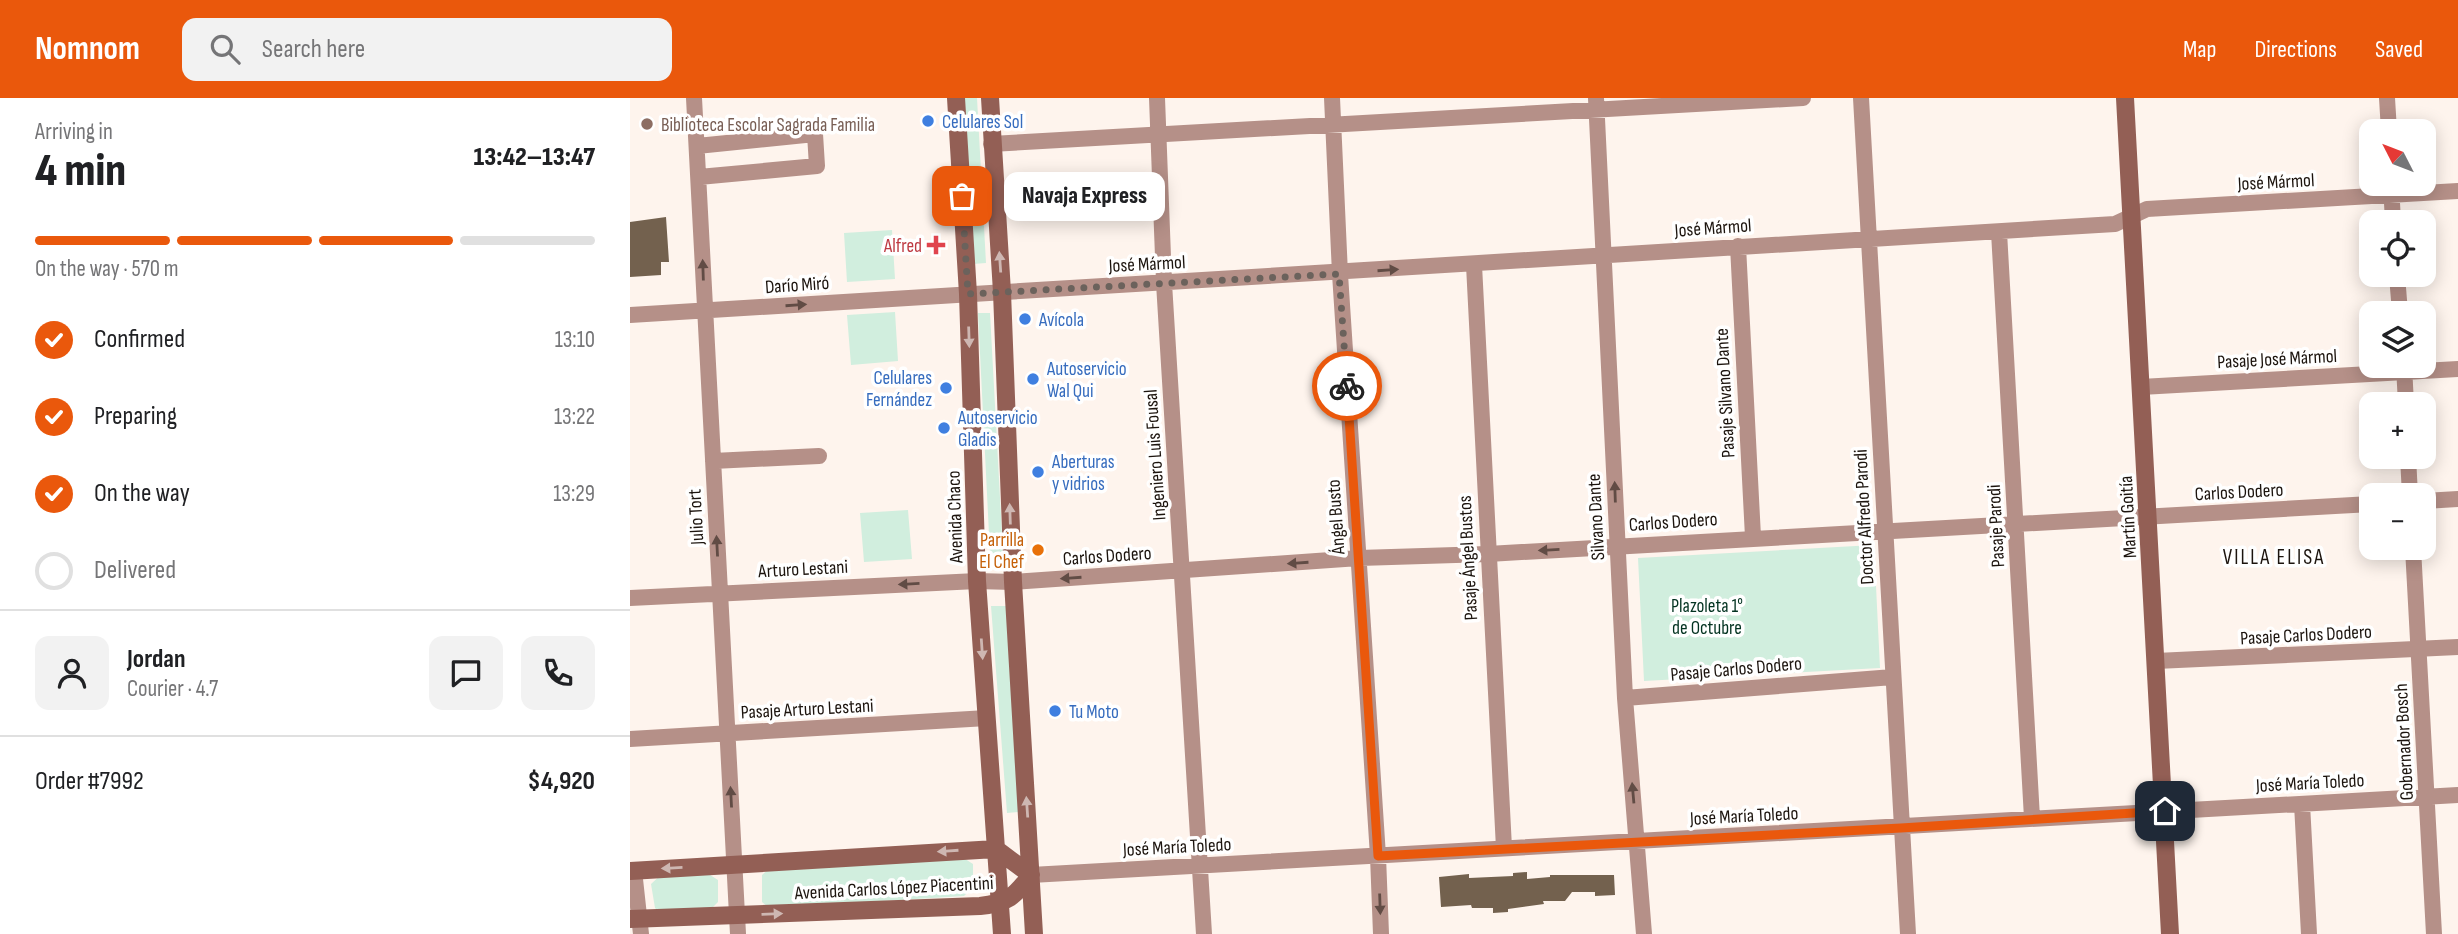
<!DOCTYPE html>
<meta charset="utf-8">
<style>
body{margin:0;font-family:"Sofia Sans Condensed",sans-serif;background:#f2f2f2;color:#202124;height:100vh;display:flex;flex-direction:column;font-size:26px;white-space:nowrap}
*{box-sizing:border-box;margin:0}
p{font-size:23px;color:#757577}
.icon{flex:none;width:38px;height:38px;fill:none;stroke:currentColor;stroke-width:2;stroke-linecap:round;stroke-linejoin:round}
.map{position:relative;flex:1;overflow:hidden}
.panel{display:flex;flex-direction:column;background:#fff;width:630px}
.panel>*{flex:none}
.needle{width:46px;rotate:312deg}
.buttons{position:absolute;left:1729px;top:21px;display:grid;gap:14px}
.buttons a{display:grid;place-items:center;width:77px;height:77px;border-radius:14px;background:#fff;box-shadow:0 4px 18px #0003;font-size:35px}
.pin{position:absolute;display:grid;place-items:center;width:60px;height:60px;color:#fff;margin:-30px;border-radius:14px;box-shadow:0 4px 10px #0006}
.courier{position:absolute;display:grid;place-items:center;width:70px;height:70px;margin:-35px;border:5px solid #ea580c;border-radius:50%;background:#fff;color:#222;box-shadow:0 2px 9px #0007}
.bubble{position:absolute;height:49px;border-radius:14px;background:#fff;box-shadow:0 4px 18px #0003;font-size:23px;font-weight:800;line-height:49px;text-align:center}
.head em{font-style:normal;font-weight:800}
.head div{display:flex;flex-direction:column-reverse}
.head{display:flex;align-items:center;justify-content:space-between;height:119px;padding:0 35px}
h1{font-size:46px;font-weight:800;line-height:52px}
.bar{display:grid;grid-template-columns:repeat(4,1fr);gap:10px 7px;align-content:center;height:84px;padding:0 35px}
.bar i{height:9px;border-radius:5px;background:#e0e0e0}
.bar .on{background:#ea580c}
.bar p{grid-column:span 4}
.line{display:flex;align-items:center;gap:18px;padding:0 35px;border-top:2px solid #e0e0e0}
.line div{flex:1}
.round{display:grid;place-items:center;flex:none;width:74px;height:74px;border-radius:14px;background:#f2f2f2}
ol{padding:0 35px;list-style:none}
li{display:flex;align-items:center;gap:21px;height:77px}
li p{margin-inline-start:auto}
li .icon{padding:7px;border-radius:50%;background:#ea580c;color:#fff;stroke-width:4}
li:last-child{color:#757577}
li i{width:38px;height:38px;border:4px solid #e0e0e0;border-radius:50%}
header{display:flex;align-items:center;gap:42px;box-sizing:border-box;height:98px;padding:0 35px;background:#ea580c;color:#fff}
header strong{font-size:33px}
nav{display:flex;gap:38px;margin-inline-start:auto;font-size:24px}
.search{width:490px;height:63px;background:#f2f2f2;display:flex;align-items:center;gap:18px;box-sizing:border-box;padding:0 24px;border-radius:14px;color:#757577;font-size:26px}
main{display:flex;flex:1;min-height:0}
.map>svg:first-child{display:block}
</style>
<header>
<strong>Nomnom</strong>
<div class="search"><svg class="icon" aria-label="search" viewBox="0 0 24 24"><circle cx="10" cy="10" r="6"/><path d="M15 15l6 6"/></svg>Search here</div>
<nav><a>Map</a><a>Directions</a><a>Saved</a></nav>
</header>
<main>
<section class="panel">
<div class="head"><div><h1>4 min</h1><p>Arriving in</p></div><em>13:42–13:47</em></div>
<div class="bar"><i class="on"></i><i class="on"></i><i class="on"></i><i></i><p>On the way · 570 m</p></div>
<ol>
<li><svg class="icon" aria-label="check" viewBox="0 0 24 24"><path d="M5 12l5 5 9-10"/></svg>Confirmed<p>13:10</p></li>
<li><svg class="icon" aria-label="check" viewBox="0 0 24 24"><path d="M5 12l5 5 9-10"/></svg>Preparing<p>13:22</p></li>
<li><svg class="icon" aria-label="check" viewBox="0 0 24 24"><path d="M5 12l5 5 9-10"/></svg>On the way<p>13:29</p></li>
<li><i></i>Delivered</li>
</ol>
<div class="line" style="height:126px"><a class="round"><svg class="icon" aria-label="person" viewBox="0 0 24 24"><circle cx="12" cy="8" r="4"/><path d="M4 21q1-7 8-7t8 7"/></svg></a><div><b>Jordan</b><p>Courier · 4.7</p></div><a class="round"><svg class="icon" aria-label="chat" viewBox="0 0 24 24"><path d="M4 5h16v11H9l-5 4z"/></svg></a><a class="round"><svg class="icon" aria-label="phone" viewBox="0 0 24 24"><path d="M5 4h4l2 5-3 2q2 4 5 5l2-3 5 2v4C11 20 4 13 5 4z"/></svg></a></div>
<div class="line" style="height:91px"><div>Order #7992</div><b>$4,920</b></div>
</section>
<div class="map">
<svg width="1828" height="836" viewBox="0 0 1828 836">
<rect width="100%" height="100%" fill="#fef4ed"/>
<path fill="#d1eede" d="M 334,0 L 347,0 L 356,165 L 343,166 Z
M 262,132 L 265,181 L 217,184 L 214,135 Z
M 265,214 L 268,263 L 221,267 L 217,217 Z
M 348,215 L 360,215 L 373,455 L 360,456 Z
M 278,412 L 282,461 L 234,464 L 230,415 Z
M 1244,447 L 1250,570 L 1014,583 L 1008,460 Z
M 361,508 L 376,508 L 389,714 L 377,715 Z
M 332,759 L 343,766 L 343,789 L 334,798 L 139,810 L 132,804 L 132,777 L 141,769 Z
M 33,775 L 77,775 L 88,782 L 88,804 L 79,813 L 31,816 L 25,810 L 21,786 Z"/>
<path fill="#73614e" d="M 36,119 L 39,164 L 31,164 L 31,177 L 0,179 L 0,124 Z
M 897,774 L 897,781 L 920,779 L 920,777 L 984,777 L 985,797 L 965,798 L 965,794 L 942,794 L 935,803 L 913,803 L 914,806 L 878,811 L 878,814 L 863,815 L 863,810 L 842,810 L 841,807 L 811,809 L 809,779 L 839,776 L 839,780 L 883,778 L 883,775 Z"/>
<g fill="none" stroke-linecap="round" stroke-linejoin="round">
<path stroke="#b59088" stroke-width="16" d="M 64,0 L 108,836
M 527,0 L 534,185 L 574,836
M 702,0 L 710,176 L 748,758 L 751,836
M 966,0 L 995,600 L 1014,836
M 1231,0 L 1278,836
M 1757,0 L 1759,33
M 361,46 L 1173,0
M 67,48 L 185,36 L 187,68 L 69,79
M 1761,86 L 1763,124
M 1369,134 L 1402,720
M 1108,148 L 1123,439
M 844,167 L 874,750
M 1767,177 L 1770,215
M 0,217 L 1485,126 L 1517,111 L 1828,93
M 1774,268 L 1776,306
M 1511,289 L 1828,271
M 1778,359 L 1780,397
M 83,363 L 189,358
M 1794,403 L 1828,401
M 1783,450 L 1804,836
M 0,500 L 347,483 L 383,484 L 729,460 L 858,456 L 1741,406
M 1526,563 L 1828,549
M 995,600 L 1263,579
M 0,641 L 357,620
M 1672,706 L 1679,836
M 4,772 L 11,836
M 401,777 L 1828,697"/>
<path stroke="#935f55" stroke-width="18" d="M 326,0 L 338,196 L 347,483 L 372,836
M 360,0 L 372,194 L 383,484 L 404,836
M 1495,0 L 1540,836
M 0,773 L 366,751 L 401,777
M 0,821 L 350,808 C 378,805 384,799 401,777"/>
</g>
<defs><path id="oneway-solid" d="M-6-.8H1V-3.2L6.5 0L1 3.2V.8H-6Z" transform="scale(1.75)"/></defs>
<g fill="#ceb7b2">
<use href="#oneway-solid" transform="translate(370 164) rotate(-94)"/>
<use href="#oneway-solid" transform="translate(339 239) rotate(88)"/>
<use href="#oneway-solid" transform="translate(380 416) rotate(-92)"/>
<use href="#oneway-solid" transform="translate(352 551) rotate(86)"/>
<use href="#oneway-solid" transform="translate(397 709) rotate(-94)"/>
<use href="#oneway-solid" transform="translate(318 753) rotate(176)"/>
<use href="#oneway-solid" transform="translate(42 770) rotate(177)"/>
<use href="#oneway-solid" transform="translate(142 816) rotate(-2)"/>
</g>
<g fill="#614c45">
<use href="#oneway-solid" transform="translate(73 172) rotate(-92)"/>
<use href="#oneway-solid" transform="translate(758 172) rotate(-4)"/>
<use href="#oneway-solid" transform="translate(166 207) rotate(-4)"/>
<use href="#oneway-solid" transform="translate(985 394) rotate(-92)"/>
<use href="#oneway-solid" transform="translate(87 448) rotate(-93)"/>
<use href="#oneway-solid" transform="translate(919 452) rotate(177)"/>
<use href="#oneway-solid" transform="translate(668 465) rotate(176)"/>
<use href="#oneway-solid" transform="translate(441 480) rotate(176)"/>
<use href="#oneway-solid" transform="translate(279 486) rotate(177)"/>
<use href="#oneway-solid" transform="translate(1003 695) rotate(-95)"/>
<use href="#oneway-solid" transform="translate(101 699) rotate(-93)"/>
<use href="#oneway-solid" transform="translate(750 806) rotate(88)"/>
</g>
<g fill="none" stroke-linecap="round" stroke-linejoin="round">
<path stroke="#6b625c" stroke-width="7" stroke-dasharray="0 12.6" d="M 332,98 L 338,196 L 709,176 L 717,288"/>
<path stroke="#ea580c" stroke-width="9" d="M 717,288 L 748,758 L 1271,730 L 1535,713"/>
</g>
<g fill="#3f7fe0" stroke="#fff" stroke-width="2.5">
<circle cx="298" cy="23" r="7"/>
<circle cx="395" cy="221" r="7"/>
<circle cx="403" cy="281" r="7"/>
<circle cx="316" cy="290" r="7"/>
<circle cx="314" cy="330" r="7"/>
<circle cx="408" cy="374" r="7"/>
<circle cx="425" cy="613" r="7"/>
</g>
<circle fill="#8d6e63" stroke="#fff" stroke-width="2.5" cx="17" cy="26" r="7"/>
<path fill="#e0444e" stroke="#fff" stroke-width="2.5" d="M302.5 136.5h7v7h7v7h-7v7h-7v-7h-7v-7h7z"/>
<circle fill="#e8710a" stroke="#fff" stroke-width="2.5" cx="408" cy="452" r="7"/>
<g text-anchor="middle" stroke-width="7" stroke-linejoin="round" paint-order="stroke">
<g font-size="19" fill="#366cbe" stroke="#fff" text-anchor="start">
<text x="312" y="30">Celulares Sol</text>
<text x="409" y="228">Avícola</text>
<text x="417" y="277">Autoservicio<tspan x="417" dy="22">Wal Qui</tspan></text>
<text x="302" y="286" text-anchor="end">Celulares<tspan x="302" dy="22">Fernández</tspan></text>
<text x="328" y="326">Autoservicio<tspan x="328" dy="22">Gladis</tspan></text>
<text x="422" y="370">Aberturas<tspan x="422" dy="22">y vidrios</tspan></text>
<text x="439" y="620">Tu Moto</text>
</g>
<g font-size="19" fill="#785e54" stroke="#fff" text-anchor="start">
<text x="31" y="33">Biblioteca Escolar Sagrada Familia</text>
</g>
<g font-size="19" fill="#1c140e" stroke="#fff">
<text transform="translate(1646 83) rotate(-3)" y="7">José Mármol</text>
<text transform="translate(1083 129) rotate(-4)" y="7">José Mármol</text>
<text transform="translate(517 165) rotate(-3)" y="7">José Mármol</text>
<text transform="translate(167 186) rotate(-4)" y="7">Darío Miró</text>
<text transform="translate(1647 260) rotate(-3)" y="7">Pasaje José Mármol</text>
<text transform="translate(1094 295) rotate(-93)" y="7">Pasaje Silvano Dante</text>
<text transform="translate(524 357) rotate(-94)" y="7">Ingeniero Luis Fousal</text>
<text transform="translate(1609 393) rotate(-3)" y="7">Carlos Dodero</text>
<text transform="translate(65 419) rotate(-93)" y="7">Julio Tort</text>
<text transform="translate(324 419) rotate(-92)" y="7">Avenida Chaco</text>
<text transform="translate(705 419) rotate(-94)" y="7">Ángel Busto</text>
<text transform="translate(965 419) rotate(-93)" y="7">Silvano Dante</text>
<text transform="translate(1233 419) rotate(-93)" y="7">Doctor Alfredo Parodi</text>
<text transform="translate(1497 419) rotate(-93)" y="7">Martín Goitía</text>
<text transform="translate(1043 423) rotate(-4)" y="7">Carlos Dodero</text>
<text transform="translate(1365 428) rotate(-93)" y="7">Pasaje Parodi</text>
<text transform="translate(477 457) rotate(-4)" y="7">Carlos Dodero</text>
<text transform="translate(837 460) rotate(-93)" y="7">Pasaje Ángel Bustos</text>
<text transform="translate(173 470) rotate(-3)" y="7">Arturo Lestani</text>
<text transform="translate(1676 536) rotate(-3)" y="7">Pasaje Carlos Dodero</text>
<text transform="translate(1106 570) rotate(-5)" y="7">Pasaje Carlos Dodero</text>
<text transform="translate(177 610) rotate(-3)" y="7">Pasaje Arturo Lestani</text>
<text transform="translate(1773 644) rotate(-93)" y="7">Gobernador Bosch</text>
<text transform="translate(1680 684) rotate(-3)" y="7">José María Toledo</text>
<text transform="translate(1114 717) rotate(-3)" y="7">José María Toledo</text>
<text transform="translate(547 748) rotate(-3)" y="7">José María Toledo</text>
<text transform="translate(264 789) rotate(-3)" y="7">Avenida Carlos López Piacentini</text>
</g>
<g font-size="19" fill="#be3a42" stroke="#fff" text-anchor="end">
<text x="292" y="154">Alfred</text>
</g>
<g font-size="19" fill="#c56008" stroke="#fff" text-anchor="end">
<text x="394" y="448">Parrilla<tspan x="394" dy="22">El Chef</tspan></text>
</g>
<g font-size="19" fill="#033321" stroke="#fff">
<text x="1077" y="514">Plazoleta 1°<tspan x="1077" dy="22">de Octubre</tspan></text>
</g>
<g font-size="21" letter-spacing="2" fill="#1c140e" stroke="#fff">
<text x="1644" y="466">VILLA ELISA</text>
</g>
</g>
</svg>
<div class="buttons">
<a><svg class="needle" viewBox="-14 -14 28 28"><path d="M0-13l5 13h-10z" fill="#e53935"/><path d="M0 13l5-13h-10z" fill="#757577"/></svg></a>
<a><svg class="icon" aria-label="locate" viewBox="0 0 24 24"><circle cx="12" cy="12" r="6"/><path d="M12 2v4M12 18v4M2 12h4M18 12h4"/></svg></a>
<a><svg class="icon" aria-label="layers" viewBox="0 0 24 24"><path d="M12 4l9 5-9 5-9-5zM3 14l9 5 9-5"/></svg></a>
<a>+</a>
<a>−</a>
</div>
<div class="pin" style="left:332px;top:98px;background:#ea580c"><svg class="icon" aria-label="bag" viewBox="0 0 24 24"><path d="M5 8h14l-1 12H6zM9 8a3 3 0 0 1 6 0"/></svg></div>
<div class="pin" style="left:1535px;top:713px;background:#1f2937"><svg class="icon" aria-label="home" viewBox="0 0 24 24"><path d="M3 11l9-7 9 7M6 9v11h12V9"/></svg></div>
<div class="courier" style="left:717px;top:288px"><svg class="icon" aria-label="bike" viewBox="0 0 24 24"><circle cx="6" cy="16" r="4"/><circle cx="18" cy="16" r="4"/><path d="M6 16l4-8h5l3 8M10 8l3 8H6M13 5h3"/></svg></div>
<div class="bubble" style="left:374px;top:74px;width:161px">Navaja Express</div>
</div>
</main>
